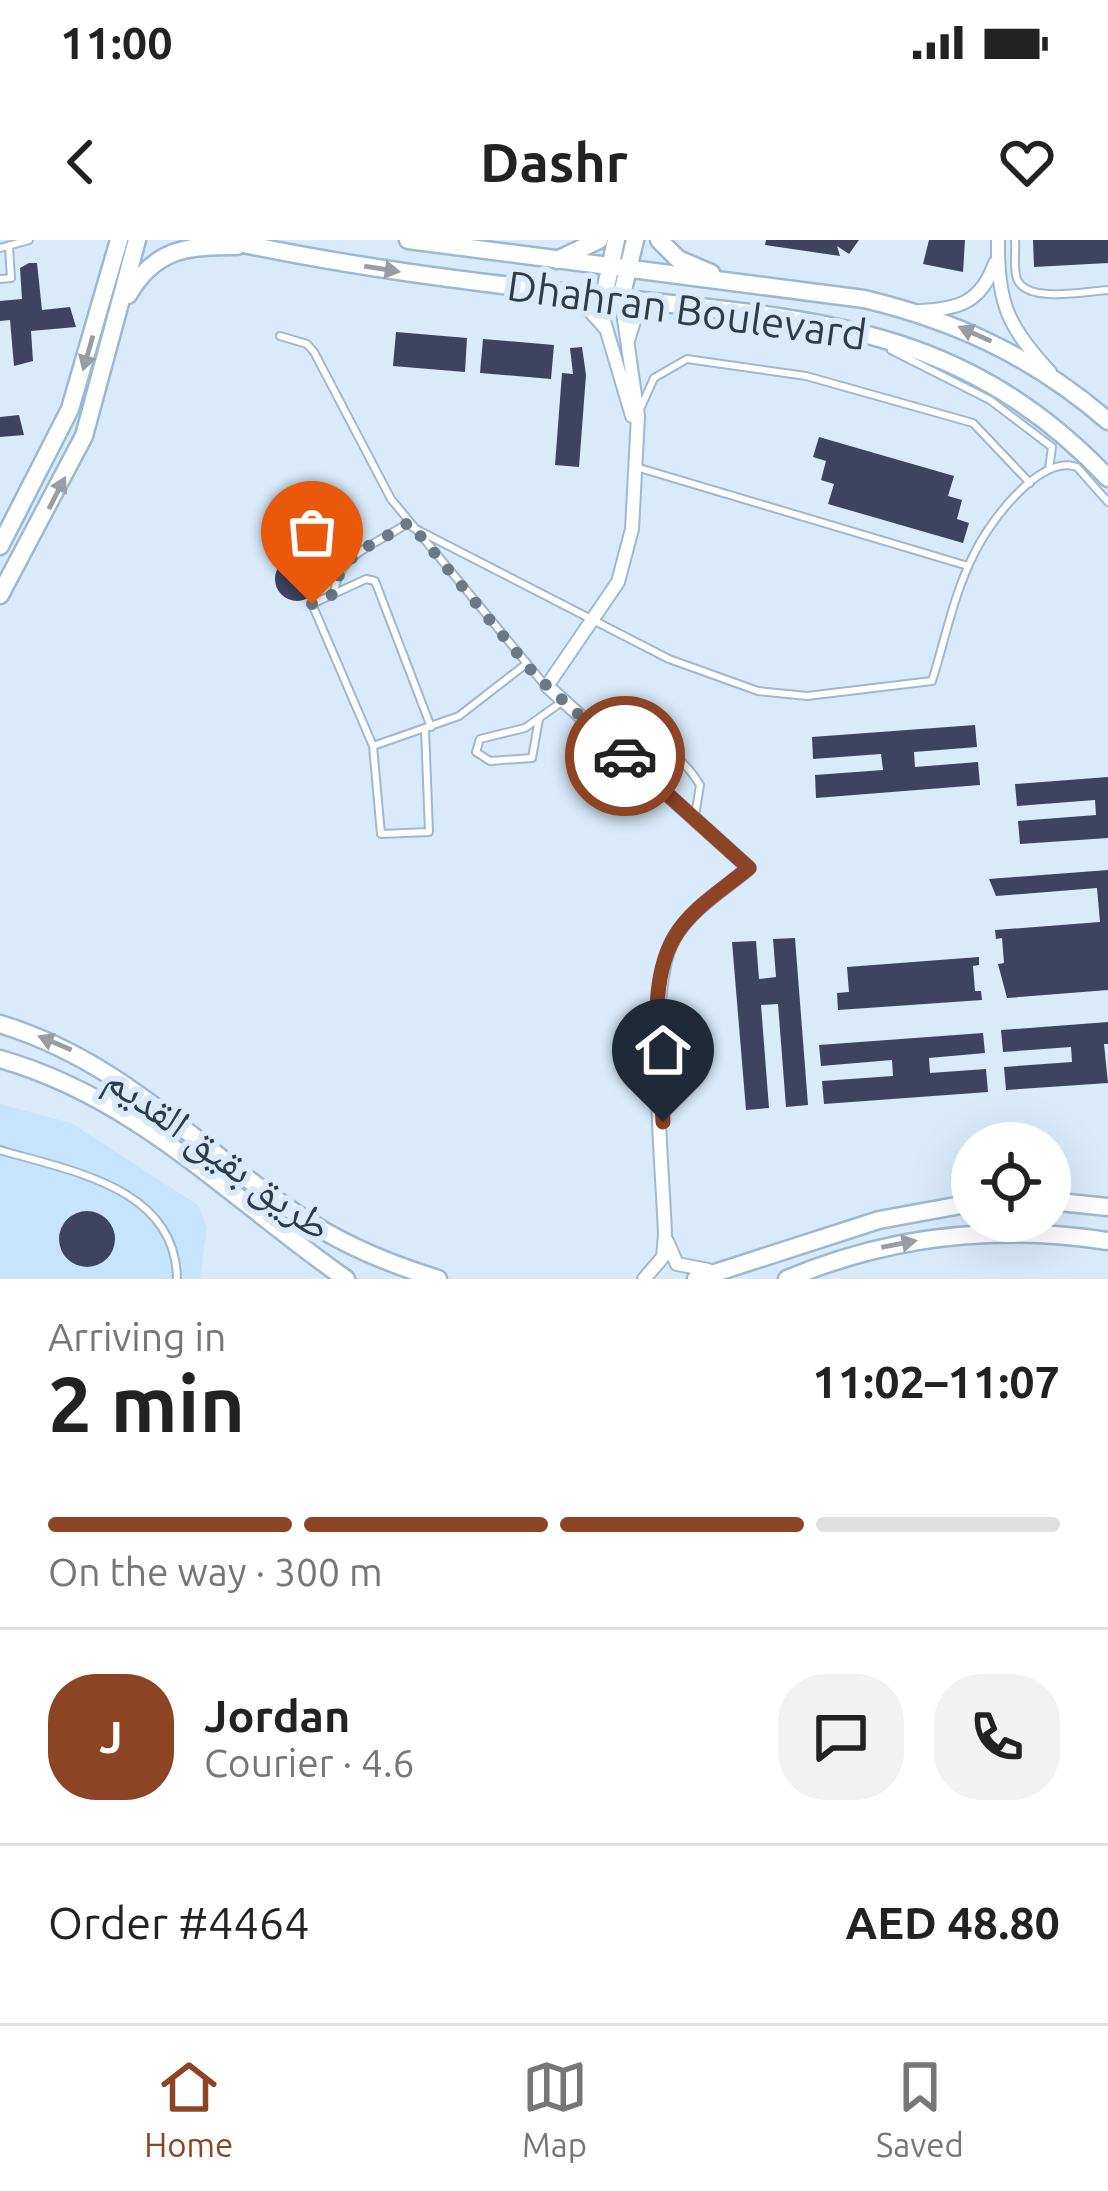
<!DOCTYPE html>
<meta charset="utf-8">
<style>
body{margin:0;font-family:Ubuntu,"Noto Naskh Arabic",sans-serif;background:#f2f2f2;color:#222;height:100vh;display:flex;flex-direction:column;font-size:45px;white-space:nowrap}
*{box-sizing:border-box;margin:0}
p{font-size:39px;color:#767676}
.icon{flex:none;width:66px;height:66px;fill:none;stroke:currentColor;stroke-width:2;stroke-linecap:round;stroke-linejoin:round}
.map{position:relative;height:1039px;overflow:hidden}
.panel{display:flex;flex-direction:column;background:#fff;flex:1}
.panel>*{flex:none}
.controls{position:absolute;left:951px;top:882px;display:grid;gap:24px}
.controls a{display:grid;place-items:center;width:120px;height:120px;border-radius:50%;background:#fff;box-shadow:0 12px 48px #0002;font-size:60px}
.pin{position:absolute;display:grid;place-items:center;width:102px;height:102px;color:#fff;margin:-123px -51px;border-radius:50% 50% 50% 0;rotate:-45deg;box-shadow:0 0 12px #0007}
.pin .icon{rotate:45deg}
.courier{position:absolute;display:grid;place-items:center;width:120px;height:120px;margin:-60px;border:9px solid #8d4425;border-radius:50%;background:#fff;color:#222;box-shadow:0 3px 15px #0007}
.overview em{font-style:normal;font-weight:700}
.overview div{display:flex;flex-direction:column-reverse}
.overview{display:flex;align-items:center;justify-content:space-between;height:204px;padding:0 48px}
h1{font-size:78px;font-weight:700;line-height:90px}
.bar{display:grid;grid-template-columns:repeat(4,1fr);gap:18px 12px;align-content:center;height:144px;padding:0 48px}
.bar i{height:15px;border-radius:9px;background:#e0e0e0}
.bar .on{background:#8d4425}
.bar p{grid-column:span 4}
.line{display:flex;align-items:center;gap:30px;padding:0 48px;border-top:3px solid #e0e0e0}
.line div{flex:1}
.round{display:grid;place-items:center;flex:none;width:126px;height:126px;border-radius:48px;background:#f2f2f2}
.status{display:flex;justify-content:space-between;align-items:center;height:84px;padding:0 60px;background:#fff;direction:ltr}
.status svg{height:33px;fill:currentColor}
header{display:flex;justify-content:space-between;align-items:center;height:156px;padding:0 48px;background:#fff;font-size:54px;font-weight:700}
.tabs{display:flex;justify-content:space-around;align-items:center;height:168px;border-top:3px solid #e0e0e0;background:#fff;font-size:33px;color:#767676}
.tabs a{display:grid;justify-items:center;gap:6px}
.tabs .on{color:#8d4425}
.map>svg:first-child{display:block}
</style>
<div class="status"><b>11:00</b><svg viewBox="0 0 49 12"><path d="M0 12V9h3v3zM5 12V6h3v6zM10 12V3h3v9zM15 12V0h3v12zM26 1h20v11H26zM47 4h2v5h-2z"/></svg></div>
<header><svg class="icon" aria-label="back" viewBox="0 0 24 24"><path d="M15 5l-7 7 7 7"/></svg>Dashr<svg class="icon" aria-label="heart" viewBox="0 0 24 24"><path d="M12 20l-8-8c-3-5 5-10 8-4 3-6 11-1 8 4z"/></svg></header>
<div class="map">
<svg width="1108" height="1039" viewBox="0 0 1108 1039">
<rect width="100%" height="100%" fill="#d9ebfb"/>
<path fill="#c7e4fd" d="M 0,864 L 71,883 L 198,965 L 207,987 L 200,1039 L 0,1039 Z"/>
<path fill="#3e435f" d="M 766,0 L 859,0 L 849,14 L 837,6 L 840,16 L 765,5 Z
M 929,0 L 965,0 L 963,32 L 923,24 Z
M 1033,0 L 1108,0 L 1108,23 L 1034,27 Z
M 29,23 L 37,23 L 42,70 L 70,67 L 76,87 L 31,91 L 33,121 L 14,126 L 10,80 L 0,81 L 0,61 L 22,59 L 20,28 Z
M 396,92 L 467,98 L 465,132 L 393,126 Z
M 483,99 L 554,105 L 551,139 L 480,133 Z
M 582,107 L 586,135 L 579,227 L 555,225 L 562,133 L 573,134 L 570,108 Z
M 19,175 L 24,195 L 0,197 L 0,177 Z
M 819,197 L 954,236 L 948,256 L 962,260 L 957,279 L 969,283 L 963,303 L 828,264 L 834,244 L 821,240 L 826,221 L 813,217 Z
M275 339a22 22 0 1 1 44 0a22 22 0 1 1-44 0Z
M 975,485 L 977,507 L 914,512 L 915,527 L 978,522 L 980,545 L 816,558 L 815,535 L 883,530 L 881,514 L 813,519 L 812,497 Z
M 1108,537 L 1108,598 L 1020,604 L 1018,581 L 1096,575 L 1095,560 L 1017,566 L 1015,544 Z
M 1108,630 L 1108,750 L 1007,758 L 998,724 L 1004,723 L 1002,698 L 996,699 L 995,690 L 1100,682 L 1097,648 L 996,656 L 989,639 Z
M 795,698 L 808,865 L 786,867 L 778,764 L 761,765 L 769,868 L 746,870 L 732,702 L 756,701 L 759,739 L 776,737 L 773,699 Z
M 979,717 L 979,725 L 973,726 L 975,751 L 981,751 L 982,760 L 838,770 L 837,753 L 849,752 L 847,727 Z
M 1108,782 L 1108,804 L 1104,804 L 1108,843 L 1006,850 L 1004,827 L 1072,822 L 1071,807 L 1003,812 L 1001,790 Z
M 983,793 L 985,813 L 929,818 L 930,833 L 986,829 L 988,852 L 824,864 L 822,841 L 893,836 L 892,820 L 821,826 L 819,805 Z
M59 999a28 28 0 1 1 56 0a28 28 0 1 1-56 0Z"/>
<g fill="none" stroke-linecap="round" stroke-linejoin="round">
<defs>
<path id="lane" d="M 1015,0 C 1016,11 1013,28 1017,39 C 1027,64 1087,51 1108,50
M 0,8 L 29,0
M 0,39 L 11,38 L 9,7
M 280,96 L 307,104 L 314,112 L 391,259 L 544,444
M 891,110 L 990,160 L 1052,207 L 1049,229
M 641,167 L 654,138 L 687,119 L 806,136 L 973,183 L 1030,243
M 636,227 L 968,326
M 412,287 L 669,419 L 758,451 L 807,456 L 932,441 C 945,400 954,353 974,314 C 988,284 1039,214 1077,227 L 1108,262
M 334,354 C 338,311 380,304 409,282
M 539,479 L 532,518 L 490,521 L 476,512 L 480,499 L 525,488 L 563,461
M 425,489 L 429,592 L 381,594 L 373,506 L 312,364 L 366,339 L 375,341 L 431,487
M 614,503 C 653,500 679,510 700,545 L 695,576
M 373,506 L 459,476 L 526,424
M 0,910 C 70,931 176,947 177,1039"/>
<path id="street" d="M 998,0 C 997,63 1008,87 1050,132
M 558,56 L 590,71 L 605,88
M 604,56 L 604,81 L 632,176
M 621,58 L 638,176 L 632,289 L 618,342 L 547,446 L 749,628 C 724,649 691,669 674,698 C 644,749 663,929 665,995 L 663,1017 L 644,1039
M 920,71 C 960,69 981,62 995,23
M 628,101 L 636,74 L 658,68
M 667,1001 L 677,1024 L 708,1030"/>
<path id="secondary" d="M 225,0 C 348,27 472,42 597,56 C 800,79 957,79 1108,238
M 408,0 L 864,59 C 957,81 1035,118 1108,181
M 659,0 L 678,19 L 711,33
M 557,20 L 599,0
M 128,55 C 154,9 188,5 237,6
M 604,56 L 616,0
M 621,58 L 635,0
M 0,306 L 70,169 L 119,0
M 0,355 L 84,196 L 137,0
M 0,784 C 130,824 201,914 311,983 C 350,1008 393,1025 438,1039
M 0,819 C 138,858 232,960 346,1039
M 1050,961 L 1108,967
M 696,1039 L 879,980 L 972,963
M 787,1039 C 889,996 998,984 1108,1001"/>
</defs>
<use href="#lane" stroke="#9cb9d2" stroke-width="10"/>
<use href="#street" stroke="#9cb9d2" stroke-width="16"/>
<use href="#secondary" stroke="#9cb9d2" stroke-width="21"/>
<use href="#lane" stroke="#fff" stroke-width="6"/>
<use href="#street" stroke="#fff" stroke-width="12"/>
<use href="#secondary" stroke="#fff" stroke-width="16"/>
</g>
<defs><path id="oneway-solid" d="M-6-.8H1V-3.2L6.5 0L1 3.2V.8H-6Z" transform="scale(3)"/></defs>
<g fill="#979da2">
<use href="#oneway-solid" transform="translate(382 29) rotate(9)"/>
<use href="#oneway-solid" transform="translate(975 94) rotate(-156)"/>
<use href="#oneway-solid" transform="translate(88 113) rotate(106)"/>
<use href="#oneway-solid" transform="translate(57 253) rotate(-63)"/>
<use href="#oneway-solid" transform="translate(55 803) rotate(-157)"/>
<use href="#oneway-solid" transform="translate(899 1004) rotate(-11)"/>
</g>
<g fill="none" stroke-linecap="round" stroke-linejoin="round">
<path stroke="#6a7985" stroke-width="12" stroke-dasharray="0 21.6" d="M 312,364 L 334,354 C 338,311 380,304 409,282 L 536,436 L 625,516"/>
<path stroke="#8d4425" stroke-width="15" d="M 625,516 L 749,628 C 724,649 691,668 674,698 C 645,748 661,826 663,882"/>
</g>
<g text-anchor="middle" stroke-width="12" stroke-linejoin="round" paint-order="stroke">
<g font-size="42" fill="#2f3b45" stroke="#d9ebfb">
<text transform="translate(687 70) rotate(8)" y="15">Dhahran Boulevard</text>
<text transform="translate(219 912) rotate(36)" y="15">طريق بقيق القديم</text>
</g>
</g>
</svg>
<div class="controls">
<a><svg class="icon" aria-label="locate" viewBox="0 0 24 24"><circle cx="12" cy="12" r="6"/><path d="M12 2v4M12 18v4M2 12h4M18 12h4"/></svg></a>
</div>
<div class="pin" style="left:312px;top:364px;background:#ea580c"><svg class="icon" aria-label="bag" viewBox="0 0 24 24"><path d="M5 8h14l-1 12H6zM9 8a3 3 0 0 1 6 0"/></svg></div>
<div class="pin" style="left:663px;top:882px;background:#1f2937"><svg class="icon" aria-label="home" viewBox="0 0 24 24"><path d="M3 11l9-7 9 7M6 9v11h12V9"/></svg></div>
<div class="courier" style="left:625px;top:516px"><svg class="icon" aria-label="car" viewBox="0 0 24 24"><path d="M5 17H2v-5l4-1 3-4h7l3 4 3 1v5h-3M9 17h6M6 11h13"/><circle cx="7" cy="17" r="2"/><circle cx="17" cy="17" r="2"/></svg></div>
</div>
<section class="panel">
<div class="overview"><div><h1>2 min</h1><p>Arriving in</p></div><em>11:02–11:07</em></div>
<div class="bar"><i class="on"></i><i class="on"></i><i class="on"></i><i></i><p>On the way · 300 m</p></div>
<div class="line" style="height:216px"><b class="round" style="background:#8d4425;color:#fff">J</b><div><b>Jordan</b><p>Courier · 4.6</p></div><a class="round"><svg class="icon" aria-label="chat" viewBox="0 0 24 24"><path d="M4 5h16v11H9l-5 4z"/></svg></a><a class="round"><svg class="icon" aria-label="phone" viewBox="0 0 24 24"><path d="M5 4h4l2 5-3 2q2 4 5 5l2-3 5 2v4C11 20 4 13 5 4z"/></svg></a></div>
<div class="line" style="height:156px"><div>Order #4464</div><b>AED 48.80</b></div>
</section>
<nav class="tabs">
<a class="on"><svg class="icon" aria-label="home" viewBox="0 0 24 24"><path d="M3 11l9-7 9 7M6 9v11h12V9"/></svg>Home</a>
<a><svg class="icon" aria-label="map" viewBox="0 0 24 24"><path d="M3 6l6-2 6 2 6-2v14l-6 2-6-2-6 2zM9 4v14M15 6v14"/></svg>Map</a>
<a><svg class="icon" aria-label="saved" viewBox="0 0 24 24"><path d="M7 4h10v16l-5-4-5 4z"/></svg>Saved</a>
</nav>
